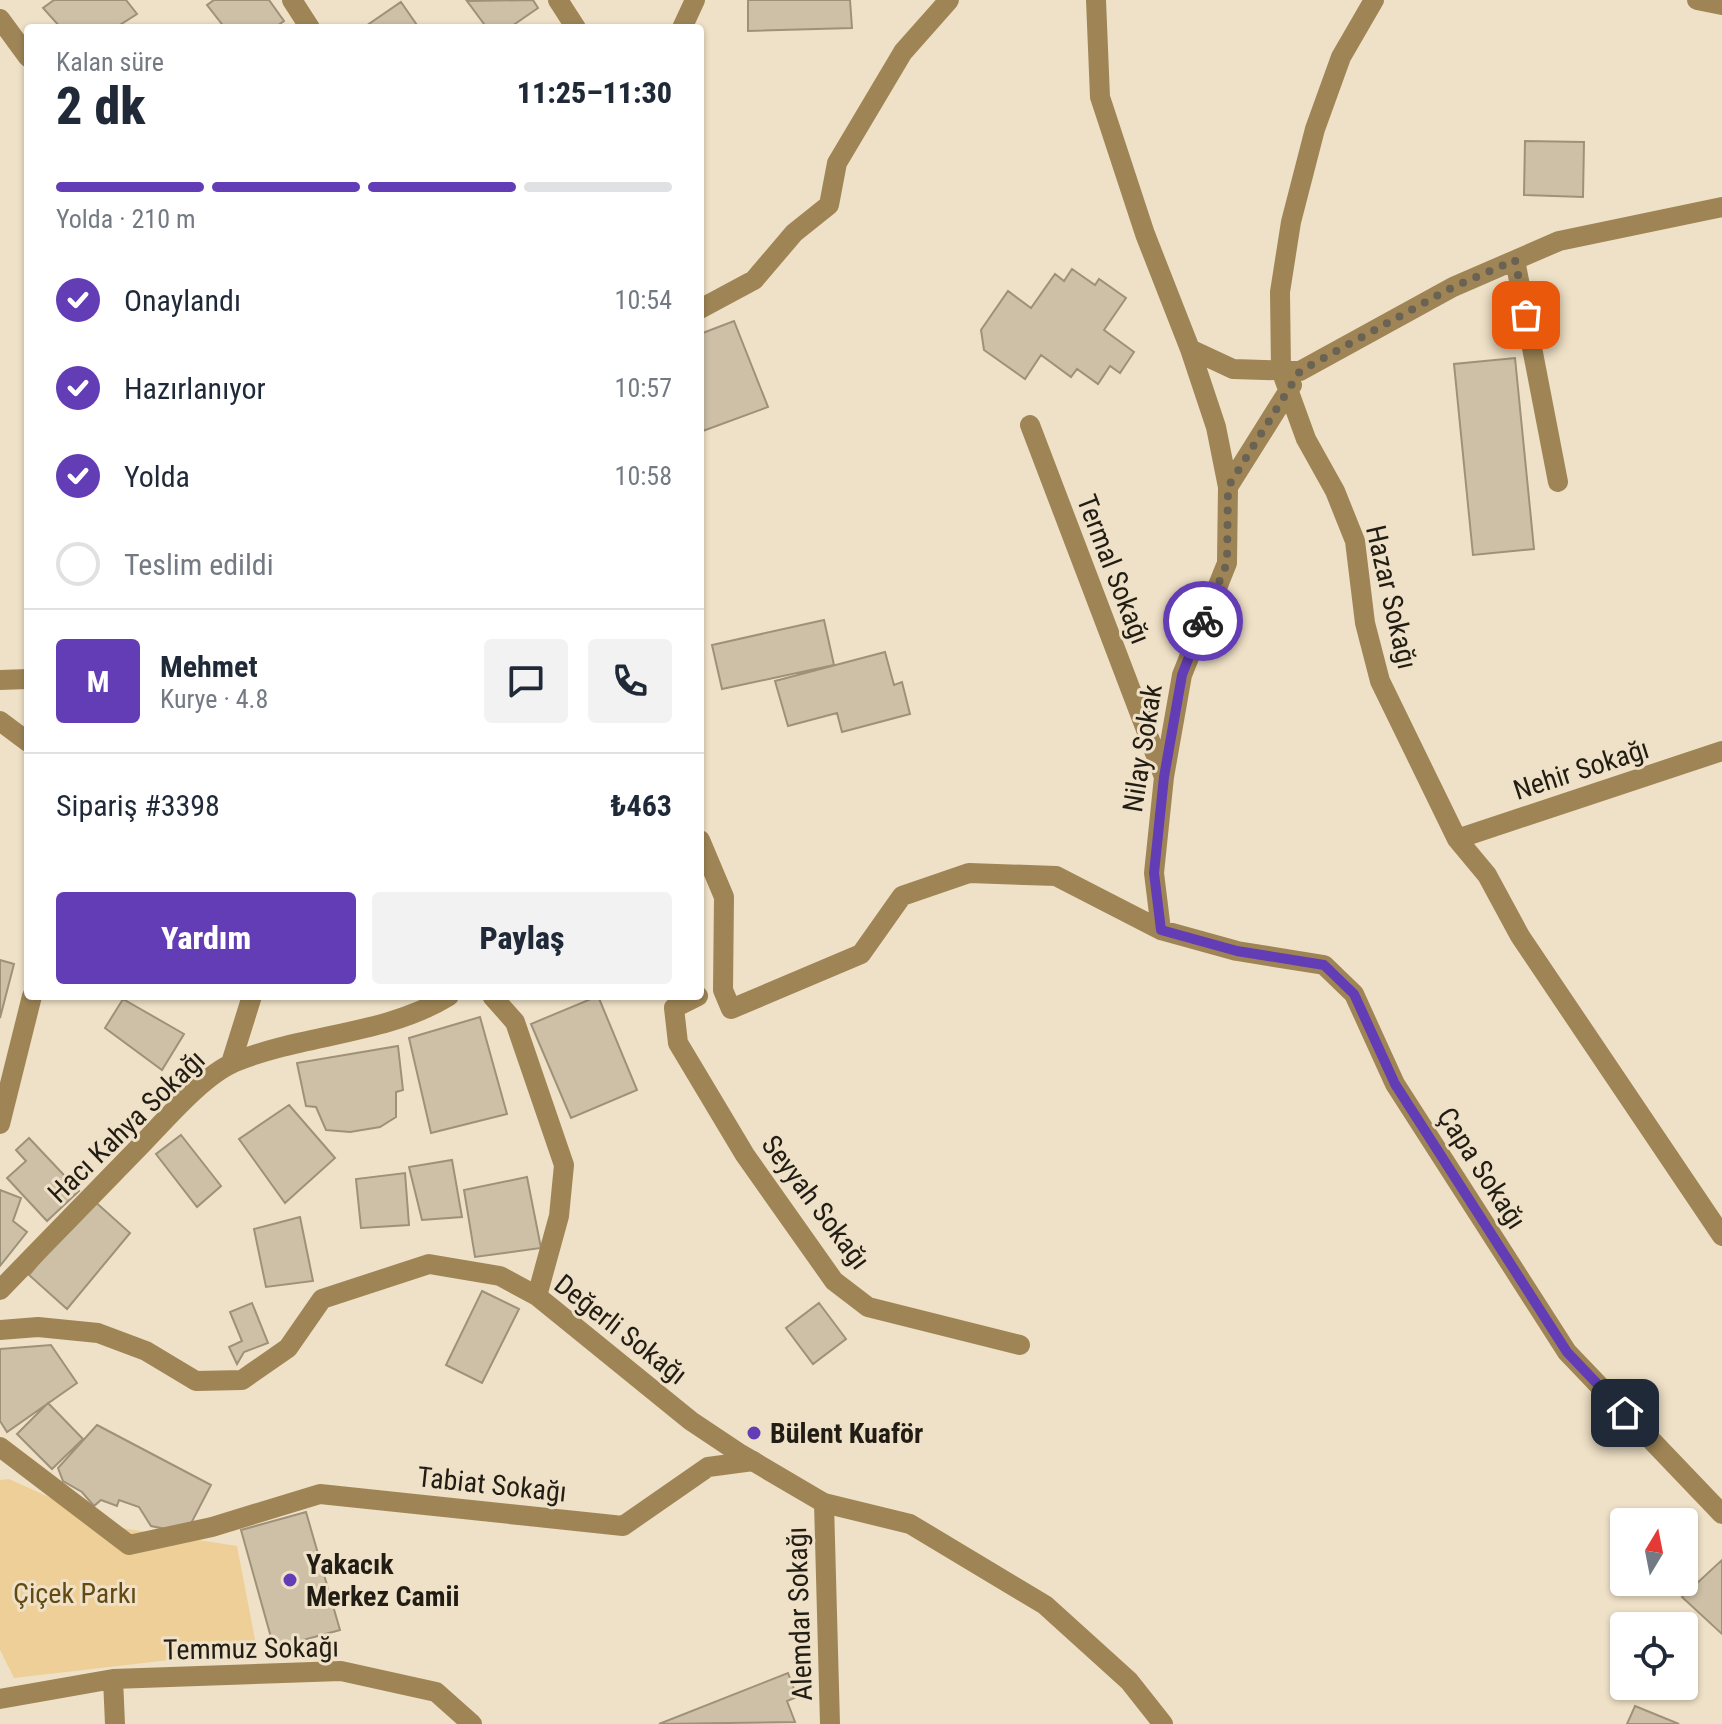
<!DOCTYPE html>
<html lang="tr">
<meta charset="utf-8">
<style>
body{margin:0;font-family:"Roboto Condensed",sans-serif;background:#f2f2f3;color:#1f2937;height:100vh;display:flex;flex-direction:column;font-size:30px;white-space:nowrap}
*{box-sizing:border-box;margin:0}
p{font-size:26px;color:#747a83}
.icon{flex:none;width:44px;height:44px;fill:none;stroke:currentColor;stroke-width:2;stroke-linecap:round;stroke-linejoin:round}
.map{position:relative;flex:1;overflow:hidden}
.sheet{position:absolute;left:24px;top:24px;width:680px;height:976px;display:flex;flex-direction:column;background:#fff;border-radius:8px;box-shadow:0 2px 6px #0004}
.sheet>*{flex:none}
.needle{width:52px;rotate:10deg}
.tools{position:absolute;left:1610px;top:1508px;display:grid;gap:16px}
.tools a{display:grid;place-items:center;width:88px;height:88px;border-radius:8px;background:#fff;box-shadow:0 2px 6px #0004;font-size:40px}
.pin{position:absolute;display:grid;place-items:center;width:68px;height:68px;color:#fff;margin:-34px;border-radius:16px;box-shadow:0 4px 12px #0006}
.courier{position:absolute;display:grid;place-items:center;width:80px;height:80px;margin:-40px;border:6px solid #633db5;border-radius:50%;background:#fff;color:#222;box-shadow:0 2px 10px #0007}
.head em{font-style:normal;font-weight:800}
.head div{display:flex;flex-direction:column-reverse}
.head{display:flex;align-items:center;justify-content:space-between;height:136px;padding:0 32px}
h1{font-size:52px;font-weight:800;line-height:60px}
.bar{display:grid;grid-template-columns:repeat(4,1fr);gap:12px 8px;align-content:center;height:96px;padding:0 32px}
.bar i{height:10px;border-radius:6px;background:#e0e1e3}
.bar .on{background:#633db5}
.bar p{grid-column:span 4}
.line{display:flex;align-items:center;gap:20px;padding:0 32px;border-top:2px solid #e0e1e3}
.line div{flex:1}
.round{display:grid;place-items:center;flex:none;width:84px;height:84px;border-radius:8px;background:#f2f2f3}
ol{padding:0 32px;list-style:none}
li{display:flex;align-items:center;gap:24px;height:88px}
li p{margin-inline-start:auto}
li .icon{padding:8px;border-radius:50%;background:#633db5;color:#fff;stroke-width:4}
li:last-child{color:#747a83}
li i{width:44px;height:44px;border:4px solid #e0e1e3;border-radius:50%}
.primary-button{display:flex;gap:16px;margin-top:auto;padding:16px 32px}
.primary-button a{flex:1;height:92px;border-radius:8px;background:#633db5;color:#fff;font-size:32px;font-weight:800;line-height:92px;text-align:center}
.primary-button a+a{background:#f2f2f3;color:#1f2937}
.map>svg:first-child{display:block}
</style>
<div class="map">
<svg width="1722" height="1724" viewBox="0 0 1722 1724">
<rect width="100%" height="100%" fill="#efe1c7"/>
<path fill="#edcf97" d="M 9,1479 L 115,1527 L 237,1546 L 257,1650 L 14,1678 L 0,1650 L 0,1480 Z"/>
<path fill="#cdc0a6" stroke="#9e9179" stroke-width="2" d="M 54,0 L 126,0 L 137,14 L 115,28 L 61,28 L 43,8 Z
M 214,0 L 269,0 L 284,21 L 274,28 L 225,28 L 207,5 Z
M 533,0 L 538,8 L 509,28 L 487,28 L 467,1 Z
M 850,0 L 852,28 L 748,31 L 748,0 Z
M 401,2 L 419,28 L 363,28 Z
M 1525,141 L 1584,142 L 1583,197 L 1524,195 Z
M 1072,269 L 1095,285 L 1099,279 L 1126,298 L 1104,330 L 1134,352 L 1120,373 L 1110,366 L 1098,384 L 1077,369 L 1071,377 L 1041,355 L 1025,379 L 984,350 L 981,330 L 1008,291 L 1031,308 L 1055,274 L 1064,281 Z
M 734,321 L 768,407 L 700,432 L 700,334 Z
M 1515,358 L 1534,549 L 1473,555 L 1454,364 Z
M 824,620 L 834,665 L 722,689 L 712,645 Z
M 885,652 L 894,685 L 902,682 L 910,714 L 842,732 L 837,713 L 788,726 L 775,681 Z
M 0,960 L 14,964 L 0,1018 Z
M 598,996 L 637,1090 L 571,1118 L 531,1024 Z
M 123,999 L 184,1034 L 162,1070 L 105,1028 Z
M 480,1017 L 507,1114 L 431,1133 L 409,1038 Z
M 398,1046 L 403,1090 L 396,1092 L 396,1117 L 380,1127 L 350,1132 L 326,1130 L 316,1107 L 306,1106 L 297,1063 Z
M 289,1105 L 335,1158 L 285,1203 L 239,1139 Z
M 181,1135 L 221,1186 L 197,1207 L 156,1154 Z
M 29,1138 L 79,1191 L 47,1221 L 7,1178 L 26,1161 L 16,1150 Z
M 452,1160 L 462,1217 L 422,1220 L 409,1167 Z
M 405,1173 L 409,1225 L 361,1228 L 356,1179 Z
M 527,1177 L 541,1248 L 475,1257 L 464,1190 Z
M 0,1190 L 21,1198 L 13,1221 L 27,1232 L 0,1266 Z
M 92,1199 L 130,1233 L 67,1309 L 29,1275 Z
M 300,1217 L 313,1281 L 266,1287 L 254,1229 Z
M 482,1291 L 519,1309 L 482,1383 L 446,1365 Z
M 252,1303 L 268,1343 L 244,1352 L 237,1364 L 229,1347 L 242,1341 L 230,1312 Z
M 819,1303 L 846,1339 L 813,1364 L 786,1328 Z
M 51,1345 L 77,1383 L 7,1432 L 0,1421 L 0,1349 Z
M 48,1403 L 83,1439 L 52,1469 L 17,1434 Z
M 97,1425 L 211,1485 L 186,1533 L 151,1526 L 139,1507 L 119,1500 L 117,1506 L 101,1500 L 94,1506 L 82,1492 L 63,1481 L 58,1468 Z
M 306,1512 L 340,1630 L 274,1648 L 241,1530 Z
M 1722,1560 L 1722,1634 L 1682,1597 Z
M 788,1673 L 797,1697 L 787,1701 L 795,1722 L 659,1724 Z
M 1635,1706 L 1679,1724 L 1627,1724 Z"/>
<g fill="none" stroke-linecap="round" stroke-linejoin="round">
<path stroke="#9f8556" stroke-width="20" d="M 292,0 L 310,28
M 558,0 L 576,28
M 1096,0 L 1100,97 L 1145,234 L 1190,349 L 1233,369 L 1300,371 L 1453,287 L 1559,241 L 1722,207
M 1374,0 L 1341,57 L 1315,129 L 1291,222 L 1280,292 L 1281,370 L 1306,439 L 1335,491 L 1355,541 L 1365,623 L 1380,681 L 1457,839 L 1487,875 L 1520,936 L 1722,1236
M 1697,0 L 1722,5
M 1515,260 L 1558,482
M 700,309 L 754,280 L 794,233 L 829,205 L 837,163 L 903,52 L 949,0
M 1030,425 L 1164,777
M 1228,487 L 1292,385
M 0,721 L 28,742
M 1457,839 L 1722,751
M 700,840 L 724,897 L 723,990 L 731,1009 L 861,954 L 902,896 L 969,873 L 1056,876 L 1161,930 L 1237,951 L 1324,965 L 1354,994 L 1395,1084 L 1567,1352 L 1722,1514
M 1161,930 L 1154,873 L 1164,777 L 1182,675 L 1227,563 L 1228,487 L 1216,427 L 1190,349
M 698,996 L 674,1008 L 678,1043 L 745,1155 L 834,1281 L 868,1307 L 1020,1345
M 231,1063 L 252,996
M 0,1124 L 32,996
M 0,1290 C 48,1241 96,1191 144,1142 C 167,1118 204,1075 235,1062 C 303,1034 386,1035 449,996
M 0,1447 L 129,1545 L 212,1527 L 320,1494 L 623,1526 L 708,1467 L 753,1461
M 824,1503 L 830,1724
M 113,1679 L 115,1724
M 0,1699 L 113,1679 L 341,1671 L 436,1692 L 472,1724"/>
<path stroke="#9f8556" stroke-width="20" d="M 0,19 L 28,57
M 682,28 L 695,0
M 0,680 L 28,679
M 492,996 L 515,1022 L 564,1165 L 559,1216 L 537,1296
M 0,1330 L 38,1327 L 98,1333 L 146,1351 L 196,1381 L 242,1380 L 288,1348 L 322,1299 L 429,1264 L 500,1276 L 537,1296 L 691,1421 L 739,1453 L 824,1503 L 910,1524 L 1045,1605 L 1129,1681 L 1163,1724"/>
</g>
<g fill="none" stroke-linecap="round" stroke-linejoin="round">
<path stroke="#6a6253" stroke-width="8" stroke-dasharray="0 14.4" d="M 1203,621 L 1227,563 L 1228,487 L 1300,371 L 1453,287 L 1515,260 L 1526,315"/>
<path stroke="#633db5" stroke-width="10" d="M 1203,621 L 1182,675 L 1164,777 L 1154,873 L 1161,930 L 1237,951 L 1324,965 L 1354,994 L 1395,1084 L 1567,1352 L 1625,1413"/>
</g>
<g fill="#633db5" stroke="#efe1c7" stroke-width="3">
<circle cx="754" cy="1433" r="8"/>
<circle cx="290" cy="1580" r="8"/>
</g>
<g text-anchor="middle" stroke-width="6" stroke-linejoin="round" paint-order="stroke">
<g font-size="28" fill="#221d14" stroke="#efe1c7">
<text transform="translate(1114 569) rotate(69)" y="10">Termal Sokağı</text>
<text transform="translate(1392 597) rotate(77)" y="10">Hazar Sokağı</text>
<text transform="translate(1142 748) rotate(-81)" y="10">Nilay Sokak</text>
<text transform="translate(1581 769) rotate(-18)" y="10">Nehir Sokağı</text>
<text transform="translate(126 1126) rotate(-44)" y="10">Hacı Kahya Sokağı</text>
<text transform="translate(1482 1168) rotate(57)" y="10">Çapa Sokağı</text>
<text transform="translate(816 1202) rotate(53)" y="10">Seyyah Sokağı</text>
<text transform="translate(621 1329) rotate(38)" y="10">Değerli Sokağı</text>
<text transform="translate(492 1484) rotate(6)" y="10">Tabiat Sokağı</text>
<text transform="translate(799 1614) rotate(-92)" y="10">Alemdar Sokağı</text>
<text transform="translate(251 1648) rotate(-1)" y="10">Temmuz Sokağı</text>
</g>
<g font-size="28" font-weight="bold" fill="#221d14" stroke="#efe1c7" text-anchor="start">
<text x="770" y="1443">Bülent Kuaför</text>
<text x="306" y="1574">Yakacık<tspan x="306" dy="32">Merkez Camii</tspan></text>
</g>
<g font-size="28" fill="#634a13" stroke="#efe1c7">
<text x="75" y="1603">Çiçek Parkı</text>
</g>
</g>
</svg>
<div class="tools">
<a><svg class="needle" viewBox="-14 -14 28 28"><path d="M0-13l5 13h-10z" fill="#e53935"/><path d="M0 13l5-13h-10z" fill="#747a83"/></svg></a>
<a><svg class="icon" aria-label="locate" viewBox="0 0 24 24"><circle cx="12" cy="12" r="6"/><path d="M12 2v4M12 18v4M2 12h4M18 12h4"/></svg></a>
</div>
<div class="pin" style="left:1526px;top:315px;background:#ea580c"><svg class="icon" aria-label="bag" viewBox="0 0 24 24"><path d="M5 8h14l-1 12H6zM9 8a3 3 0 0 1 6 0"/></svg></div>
<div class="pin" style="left:1625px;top:1413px;background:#1f2937"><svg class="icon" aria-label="home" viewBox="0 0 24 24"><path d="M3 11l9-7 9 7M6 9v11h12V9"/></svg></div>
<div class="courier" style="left:1203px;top:621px"><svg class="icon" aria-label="bike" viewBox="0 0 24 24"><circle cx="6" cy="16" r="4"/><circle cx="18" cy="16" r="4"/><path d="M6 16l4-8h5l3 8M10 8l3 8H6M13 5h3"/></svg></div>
<section class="sheet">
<div class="head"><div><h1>2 dk</h1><p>Kalan süre</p></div><em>11:25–11:30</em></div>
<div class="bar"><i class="on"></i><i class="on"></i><i class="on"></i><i></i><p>Yolda · 210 m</p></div>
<ol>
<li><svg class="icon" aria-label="check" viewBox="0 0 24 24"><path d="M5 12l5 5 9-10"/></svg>Onaylandı<p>10:54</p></li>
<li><svg class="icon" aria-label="check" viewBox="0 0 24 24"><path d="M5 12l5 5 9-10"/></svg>Hazırlanıyor<p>10:57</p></li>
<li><svg class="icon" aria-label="check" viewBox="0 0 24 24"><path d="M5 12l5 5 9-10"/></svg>Yolda<p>10:58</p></li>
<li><i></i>Teslim edildi</li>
</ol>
<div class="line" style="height:144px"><b class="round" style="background:#633db5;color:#fff">M</b><div><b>Mehmet</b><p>Kurye · 4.8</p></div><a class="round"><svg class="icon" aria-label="chat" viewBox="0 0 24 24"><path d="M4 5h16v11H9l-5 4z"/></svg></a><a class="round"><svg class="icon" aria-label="phone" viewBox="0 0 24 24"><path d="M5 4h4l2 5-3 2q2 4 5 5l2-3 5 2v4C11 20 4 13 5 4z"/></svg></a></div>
<div class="line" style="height:104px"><div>Sipariş #3398</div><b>₺463</b></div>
<div class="primary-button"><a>Yardım</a><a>Paylaş</a></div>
</section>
</div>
